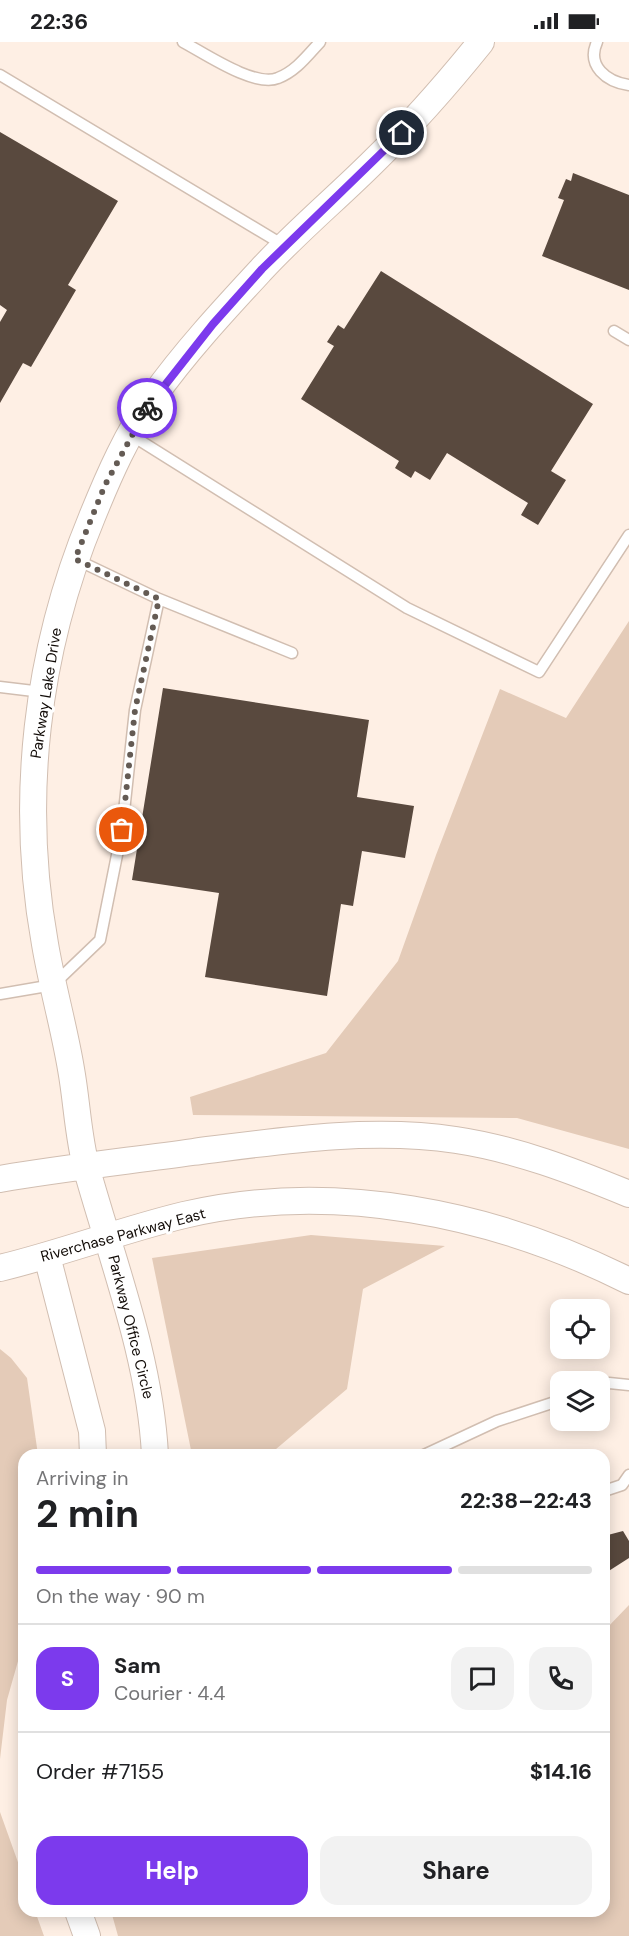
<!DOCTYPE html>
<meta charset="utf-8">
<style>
body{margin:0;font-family:"DM Sans",sans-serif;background:#f2f2f2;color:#202124;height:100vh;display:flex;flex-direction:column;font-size:22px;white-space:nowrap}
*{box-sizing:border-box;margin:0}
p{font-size:20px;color:#757577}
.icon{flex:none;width:33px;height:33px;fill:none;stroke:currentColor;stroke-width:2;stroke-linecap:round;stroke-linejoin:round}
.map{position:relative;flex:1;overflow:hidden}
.sheet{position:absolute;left:18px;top:1407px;width:592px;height:468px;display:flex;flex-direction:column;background:#fff;border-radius:18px;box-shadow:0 3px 15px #0003}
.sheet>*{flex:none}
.buttons{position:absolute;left:550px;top:1257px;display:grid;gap:12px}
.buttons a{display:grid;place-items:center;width:60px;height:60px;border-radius:12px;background:#fff;box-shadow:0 3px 15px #0003;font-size:30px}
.pin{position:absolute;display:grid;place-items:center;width:51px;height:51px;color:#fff;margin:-26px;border:3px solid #fff;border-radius:50%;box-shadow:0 2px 6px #0007}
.courier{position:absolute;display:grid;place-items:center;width:60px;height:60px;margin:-30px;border:4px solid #7c3aed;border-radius:50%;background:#fff;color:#222;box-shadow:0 2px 8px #0007}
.summary em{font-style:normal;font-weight:700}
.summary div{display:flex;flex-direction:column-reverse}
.summary{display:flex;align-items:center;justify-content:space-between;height:102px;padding:0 18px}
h1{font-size:39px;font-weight:700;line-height:45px}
.bar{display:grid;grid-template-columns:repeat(4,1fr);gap:9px 6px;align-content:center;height:72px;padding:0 18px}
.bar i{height:8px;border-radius:4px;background:#e0e0e0}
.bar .selected{background:#7c3aed}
.bar p{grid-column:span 4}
.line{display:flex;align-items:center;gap:15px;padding:0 18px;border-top:2px solid #e0e0e0}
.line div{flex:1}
.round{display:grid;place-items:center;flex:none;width:63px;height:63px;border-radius:18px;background:#f2f2f2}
.cta{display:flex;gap:12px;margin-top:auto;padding:12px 18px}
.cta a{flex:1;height:69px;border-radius:18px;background:#7c3aed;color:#fff;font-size:24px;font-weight:700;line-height:69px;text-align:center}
.cta a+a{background:#f2f2f2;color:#202124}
.status{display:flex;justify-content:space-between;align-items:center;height:42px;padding:0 30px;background:#fff;direction:ltr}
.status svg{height:16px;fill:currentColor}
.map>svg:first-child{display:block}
</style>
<div class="status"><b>22:36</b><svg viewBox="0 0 49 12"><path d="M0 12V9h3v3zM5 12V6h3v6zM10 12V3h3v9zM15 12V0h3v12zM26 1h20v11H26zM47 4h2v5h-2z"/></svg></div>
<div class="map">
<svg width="629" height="1894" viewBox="0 0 629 1894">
<rect width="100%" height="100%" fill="#feefe4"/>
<path fill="#e4cbb8" d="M 629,579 L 629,1107 L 517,1076 L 193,1073 L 190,1055 L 326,1011 L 398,919 L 436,813 L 500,647 L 566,676 Z
M 311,1193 L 445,1204 L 363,1247 L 347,1347 L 269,1413 L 192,1413 L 152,1216 Z
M 0,1307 L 11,1316 L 27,1336 L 38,1413 L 24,1413 L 24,1598 L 7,1658 L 0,1717 Z
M 629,1563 L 629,1894 L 118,1894 L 111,1869 L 604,1869 L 605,1588 Z
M 0,1770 L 24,1837 L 24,1869 L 35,1869 L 44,1894 L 0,1894 Z"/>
<path fill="#59493e" d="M 0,90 L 118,159 L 68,243 L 76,248 L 31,325 L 23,321 L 0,361 L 0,280 L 7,268 L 0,263 Z
M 573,131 L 629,153 L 629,248 L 542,214 L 564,158 L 558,156 L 566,137 L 571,139 Z
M 381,229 L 593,362 L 551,429 L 566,438 L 538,483 L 521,473 L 528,461 L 447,411 L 430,438 L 415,429 L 411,436 L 395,426 L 399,419 L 301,357 L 334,304 L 327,300 L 338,283 L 344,287 Z
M 163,646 L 369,678 L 357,755 L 414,764 L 405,816 L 362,809 L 353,864 L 341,862 L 327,954 L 205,935 L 219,851 L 132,838 Z
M 623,1489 L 629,1499 L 629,1516 L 604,1532 L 604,1494 Z"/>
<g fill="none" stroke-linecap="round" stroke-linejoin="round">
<defs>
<path id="service" d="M 183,0 C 204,11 255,46 278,36 C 296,29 307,14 320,0
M 597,0 C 586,24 607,40 629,43
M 0,33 L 285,204
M 614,289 L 629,298
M 131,393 L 407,566 L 539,630 L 629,493
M 75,517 L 159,557 L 292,611
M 0,645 L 42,650
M 0,952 L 53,943 L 100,898 L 122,788 L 135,668 L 159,557
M 600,1344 L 609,1341 L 629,1343
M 424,1413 L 497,1379 L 561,1358
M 604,1449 L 622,1443 L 629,1433"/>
<path id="tertiary" d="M 0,1137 C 64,1126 129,1119 193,1110 C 279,1099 370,1085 456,1098 C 516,1107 573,1129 629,1152
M 47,1214 L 92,1389 L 93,1413
M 0,1226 C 62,1211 122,1188 184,1173 C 333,1138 494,1171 629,1239
M 155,1413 C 150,1316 113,1221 87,1128 C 78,1096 77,1060 71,1027 C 64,985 52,944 45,902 C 19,758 36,610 92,475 C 109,433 127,392 153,355 C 185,310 224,268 261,228 C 297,189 338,155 375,118 C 413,81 448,41 481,0
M 78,1869 L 87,1894"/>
</defs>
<use href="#service" stroke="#d1beb1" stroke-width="13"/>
<use href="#tertiary" stroke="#d1beb1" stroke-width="28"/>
<use href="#service" stroke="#fff" stroke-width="10"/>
<use href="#tertiary" stroke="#fff" stroke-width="26"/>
</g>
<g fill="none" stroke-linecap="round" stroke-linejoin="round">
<path stroke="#645b54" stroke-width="6" stroke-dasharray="0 10.8" d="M 122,788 L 135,668 L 159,557 L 75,517 L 105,443 L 147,366"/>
<path stroke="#7c3aed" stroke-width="8" d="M 147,366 L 213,282 L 262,227 L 402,91"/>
</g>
<g text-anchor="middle" stroke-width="6" stroke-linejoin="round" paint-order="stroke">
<g font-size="15" fill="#110b07" stroke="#fff">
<text transform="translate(46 651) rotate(-81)" y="5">Parkway Lake Drive</text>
<text transform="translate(123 1193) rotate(-15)" y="5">Riverchase Parkway East</text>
<text transform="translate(131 1285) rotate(76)" y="5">Parkway Office Circle</text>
</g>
</g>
</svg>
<div class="buttons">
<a><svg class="icon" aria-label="locate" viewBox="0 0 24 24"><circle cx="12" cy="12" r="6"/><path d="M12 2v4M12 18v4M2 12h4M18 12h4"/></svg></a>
<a><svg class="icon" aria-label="layers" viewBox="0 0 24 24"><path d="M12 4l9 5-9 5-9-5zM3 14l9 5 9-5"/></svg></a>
</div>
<div class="pin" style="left:122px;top:788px;background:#ea580c"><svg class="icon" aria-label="bag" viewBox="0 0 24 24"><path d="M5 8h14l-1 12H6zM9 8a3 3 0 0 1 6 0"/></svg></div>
<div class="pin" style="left:402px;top:91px;background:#1f2937"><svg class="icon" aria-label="home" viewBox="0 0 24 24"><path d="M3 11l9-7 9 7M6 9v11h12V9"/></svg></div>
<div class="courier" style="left:147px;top:366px"><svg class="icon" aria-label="bike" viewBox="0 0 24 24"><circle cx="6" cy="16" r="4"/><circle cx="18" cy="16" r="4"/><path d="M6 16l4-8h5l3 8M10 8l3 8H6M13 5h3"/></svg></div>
<section class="sheet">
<div class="summary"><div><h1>2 min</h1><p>Arriving in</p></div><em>22:38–22:43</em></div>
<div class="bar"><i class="selected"></i><i class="selected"></i><i class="selected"></i><i></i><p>On the way · 90 m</p></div>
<div class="line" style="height:108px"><b class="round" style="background:#7c3aed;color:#fff">S</b><div><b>Sam</b><p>Courier · 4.4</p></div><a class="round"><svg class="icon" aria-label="chat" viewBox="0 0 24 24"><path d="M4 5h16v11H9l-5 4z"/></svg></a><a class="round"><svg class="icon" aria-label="phone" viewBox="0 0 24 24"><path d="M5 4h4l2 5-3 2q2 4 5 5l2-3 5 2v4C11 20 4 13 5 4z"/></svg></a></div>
<div class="line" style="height:78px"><div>Order #7155</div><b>$14.16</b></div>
<div class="cta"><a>Help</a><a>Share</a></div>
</section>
</div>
